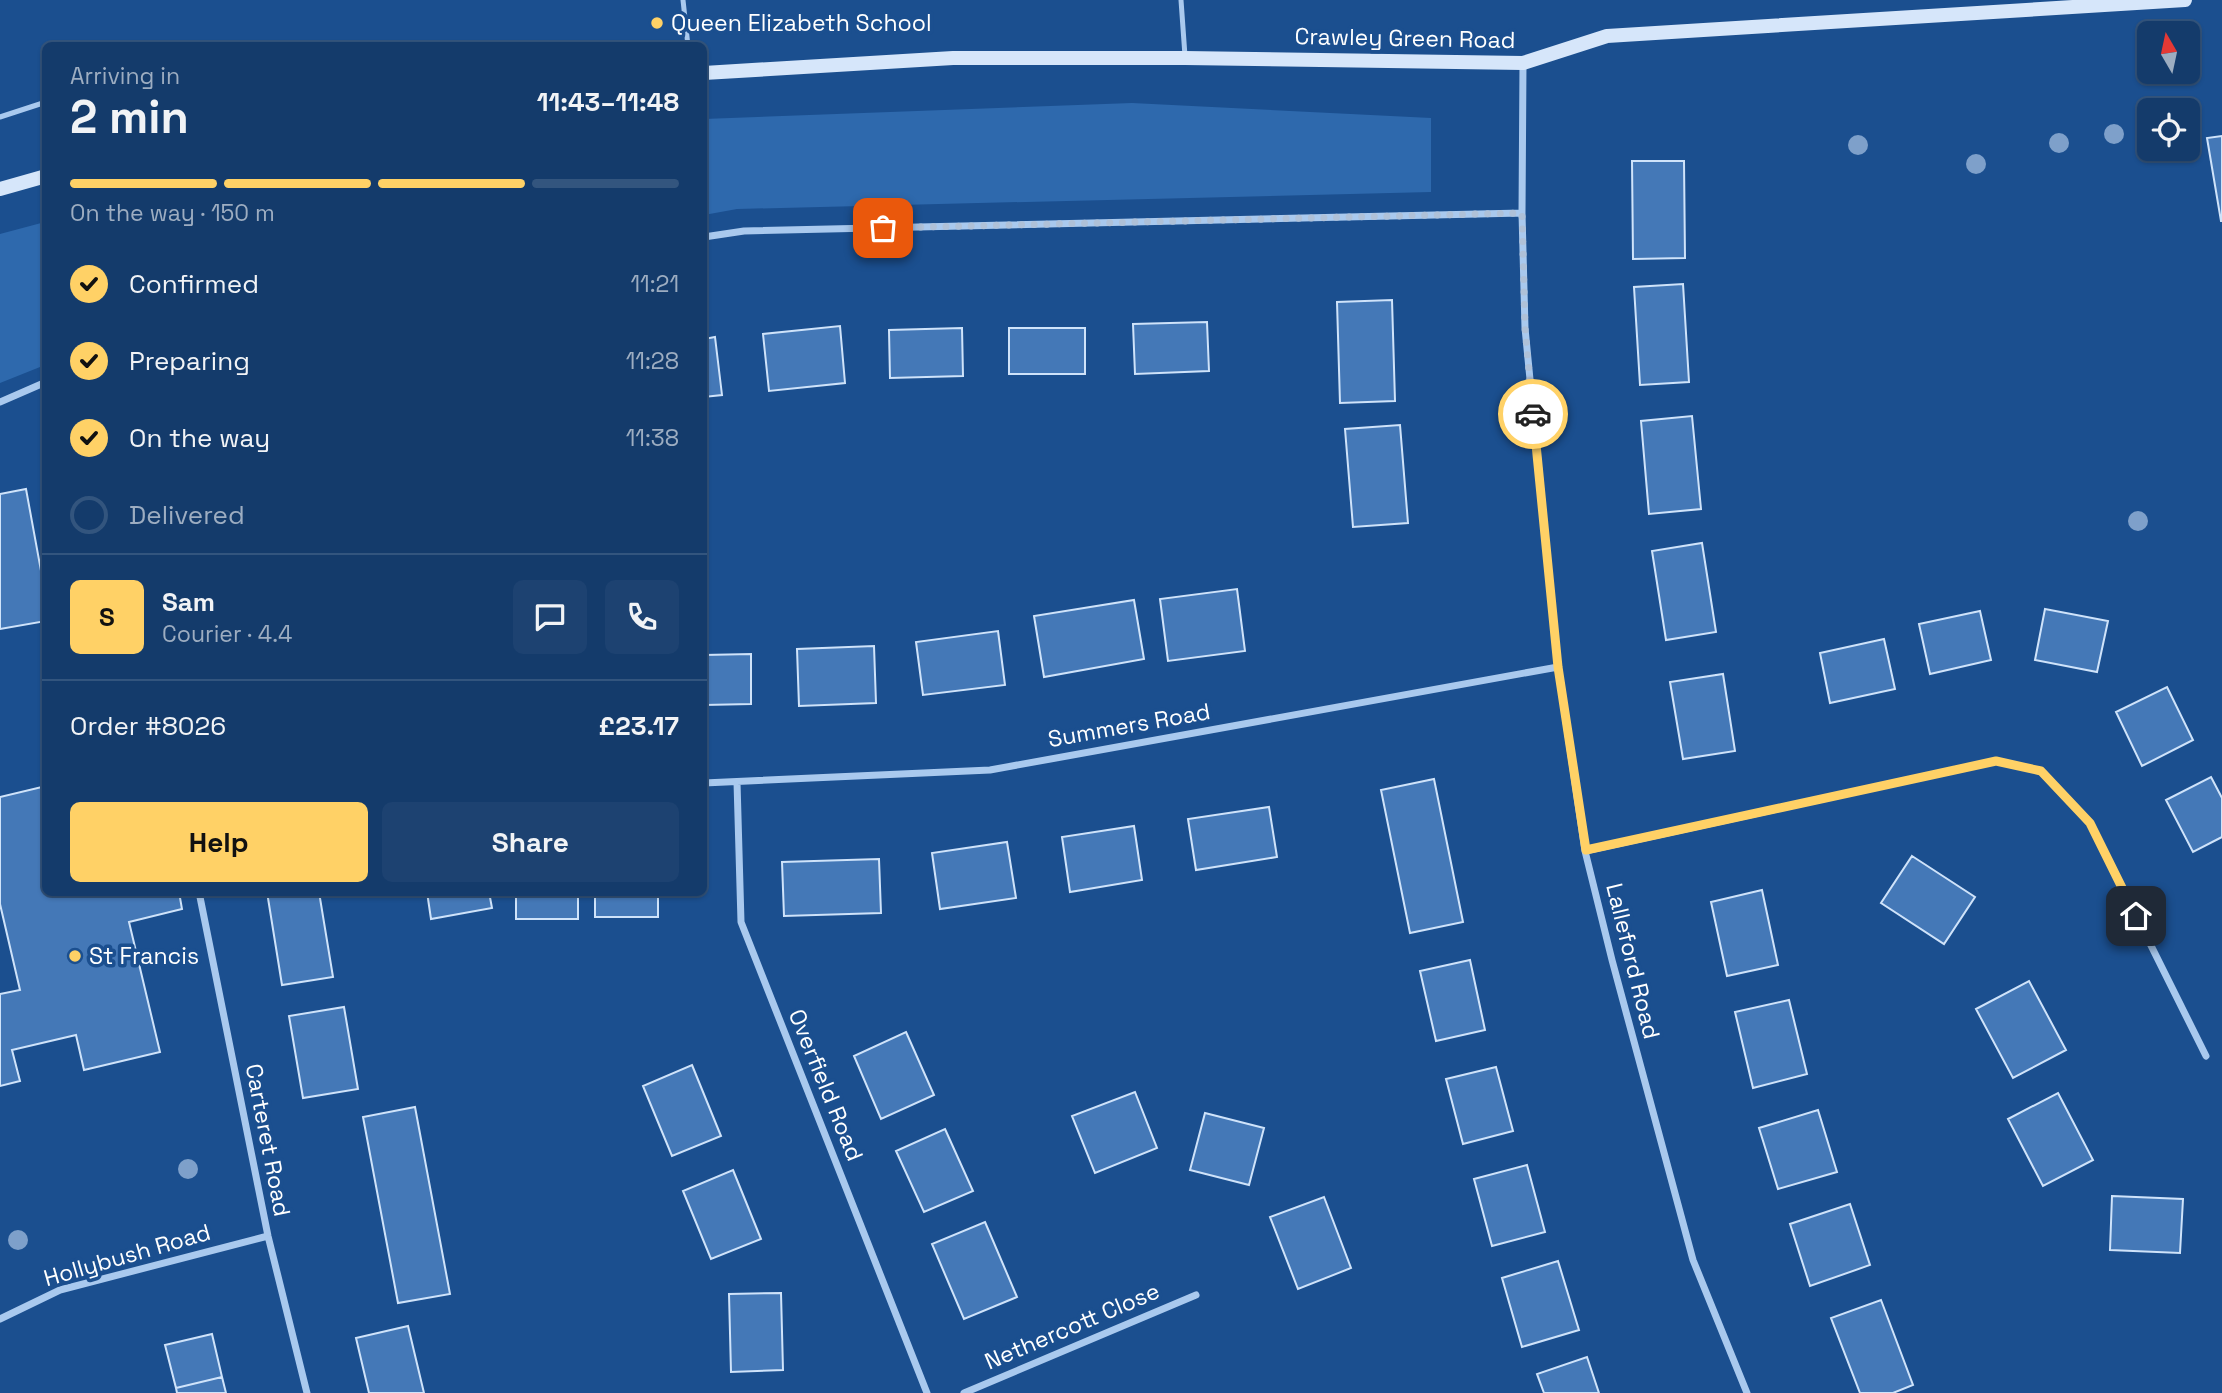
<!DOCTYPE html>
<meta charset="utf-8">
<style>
body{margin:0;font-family:"Space Grotesk",sans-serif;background:#1d4271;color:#f1f3f6;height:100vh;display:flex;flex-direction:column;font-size:26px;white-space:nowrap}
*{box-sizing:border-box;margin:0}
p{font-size:23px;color:#9dadc1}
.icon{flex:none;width:38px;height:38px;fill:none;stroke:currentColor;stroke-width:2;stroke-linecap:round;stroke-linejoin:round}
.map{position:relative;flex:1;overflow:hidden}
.sheet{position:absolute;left:42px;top:42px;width:665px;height:854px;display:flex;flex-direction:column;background:#143b6b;border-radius:10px;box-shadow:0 2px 5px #0004,0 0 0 2px #33557e}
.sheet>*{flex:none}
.needle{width:46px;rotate:351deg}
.tools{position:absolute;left:2137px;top:21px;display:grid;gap:14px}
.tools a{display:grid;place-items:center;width:63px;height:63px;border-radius:10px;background:#143b6b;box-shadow:0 2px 5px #0004,0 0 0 2px #33557e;font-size:35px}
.pin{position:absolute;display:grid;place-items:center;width:60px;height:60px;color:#fff;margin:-30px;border-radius:14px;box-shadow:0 4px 10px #0006}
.courier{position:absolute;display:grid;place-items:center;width:70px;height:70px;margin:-35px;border:5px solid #ffd166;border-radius:50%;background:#fff;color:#222;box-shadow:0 2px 9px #0007}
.head em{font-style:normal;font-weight:600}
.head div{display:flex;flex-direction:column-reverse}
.head{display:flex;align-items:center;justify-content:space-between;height:119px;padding:0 28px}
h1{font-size:46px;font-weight:600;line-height:52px}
.bar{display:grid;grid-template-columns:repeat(4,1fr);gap:10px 7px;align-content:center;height:84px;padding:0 28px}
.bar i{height:9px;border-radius:5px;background:#33557e}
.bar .on{background:#ffd166}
.bar p{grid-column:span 4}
.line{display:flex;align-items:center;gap:18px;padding:0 28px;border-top:2px solid #33557e}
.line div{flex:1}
.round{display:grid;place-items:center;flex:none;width:74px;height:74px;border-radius:10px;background:#1d4271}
ol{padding:0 28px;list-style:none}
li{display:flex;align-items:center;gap:21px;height:77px}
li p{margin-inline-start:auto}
li .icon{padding:7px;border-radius:50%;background:#ffd166;color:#111;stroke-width:4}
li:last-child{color:#9dadc1}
li i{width:38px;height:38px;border:4px solid #33557e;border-radius:50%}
.action{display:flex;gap:14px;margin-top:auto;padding:14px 28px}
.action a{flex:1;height:80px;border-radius:10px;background:#ffd166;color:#111;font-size:28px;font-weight:600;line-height:80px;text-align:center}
.action a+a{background:#1d4271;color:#f1f3f6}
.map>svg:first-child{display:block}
</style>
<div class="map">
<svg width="2222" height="1393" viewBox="0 0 2222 1393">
<rect width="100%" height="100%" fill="#1b4f8f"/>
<path fill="#2e69ad" d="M 1132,103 L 1431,118 L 1431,192 L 737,209 L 704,215 L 704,119 Z
M 45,222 L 45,365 L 0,383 L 0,234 Z"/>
<path fill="#4478b7" stroke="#cfe3fa" stroke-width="2" d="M 2222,136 L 2222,221 L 2221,221 L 2207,138 Z
M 1632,161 L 1684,161 L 1685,258 L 1633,259 Z
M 1683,284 L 1689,382 L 1640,385 L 1634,287 Z
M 1392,300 L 1395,401 L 1340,403 L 1337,302 Z
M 1207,322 L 1209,371 L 1135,374 L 1133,324 Z
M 840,326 L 845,383 L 769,391 L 763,334 Z
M 962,328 L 963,376 L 890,378 L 889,330 Z
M 1009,328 L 1085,328 L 1085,374 L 1009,374 Z
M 715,337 L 722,395 L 704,397 L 704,339 Z
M 1692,416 L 1701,509 L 1649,514 L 1641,421 Z
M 1400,425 L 1408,523 L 1353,527 L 1345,429 Z
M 26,489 L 46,598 L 46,621 L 0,629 L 0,494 Z
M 1702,543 L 1716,632 L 1666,640 L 1652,551 Z
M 1237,589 L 1245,651 L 1168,661 L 1160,599 Z
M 1134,600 L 1144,659 L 1044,677 L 1034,616 Z
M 2045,609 L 2108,621 L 2097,672 L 2035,660 Z
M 1980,611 L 1991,660 L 1930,674 L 1919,624 Z
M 998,631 L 1005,685 L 923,695 L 916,642 Z
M 1884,639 L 1895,689 L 1830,703 L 1820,653 Z
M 874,646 L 876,703 L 799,706 L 797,649 Z
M 751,654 L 751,704 L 704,705 L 704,655 Z
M 1723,674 L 1735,751 L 1683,759 L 1670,682 Z
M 2167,687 L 2193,740 L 2142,766 L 2116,712 Z
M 2211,777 L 2222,798 L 2222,837 L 2193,852 L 2166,800 Z
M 1434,779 L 1463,922 L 1410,933 L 1381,790 Z
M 46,786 L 46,892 L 179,892 L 182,909 L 129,922 L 160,1052 L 84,1070 L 76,1035 L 12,1050 L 20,1081 L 0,1086 L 0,994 L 20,990 L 0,904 L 0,797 Z
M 1269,807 L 1277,857 L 1196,870 L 1188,819 Z
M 1134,826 L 1142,880 L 1070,892 L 1062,837 Z
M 1007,842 L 1016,898 L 940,909 L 932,853 Z
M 1912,856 L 1975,897 L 1944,944 L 1881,903 Z
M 879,859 L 881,913 L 784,916 L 782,862 Z
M 1762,890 L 1778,965 L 1727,976 L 1711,902 Z
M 267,892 L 319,892 L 333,977 L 282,985 Z
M 427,892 L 489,892 L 492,908 L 431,919 Z
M 516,892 L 578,892 L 578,919 L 516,919 Z
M 595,892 L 658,892 L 658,917 L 595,917 Z
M 1470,960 L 1485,1030 L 1436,1041 L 1420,971 Z
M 2029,981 L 2066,1050 L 2013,1078 L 1976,1009 Z
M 1789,1000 L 1807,1074 L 1753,1088 L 1735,1012 Z
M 344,1007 L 358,1089 L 303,1098 L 289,1016 Z
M 906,1032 L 934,1095 L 881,1119 L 854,1056 Z
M 692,1065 L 721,1136 L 672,1156 L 643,1086 Z
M 1496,1067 L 1513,1131 L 1463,1144 L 1446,1079 Z
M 1135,1092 L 1157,1148 L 1095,1173 L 1072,1116 Z
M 2058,1093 L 2093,1160 L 2043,1186 L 2008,1119 Z
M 415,1107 L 450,1294 L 398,1303 L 363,1117 Z
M 1818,1110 L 1837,1172 L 1778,1189 L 1759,1128 Z
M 1205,1113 L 1264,1128 L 1249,1185 L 1190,1170 Z
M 945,1129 L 973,1191 L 924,1212 L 896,1151 Z
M 1527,1165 L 1545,1232 L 1492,1246 L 1474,1179 Z
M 733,1170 L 761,1239 L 711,1259 L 683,1191 Z
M 2112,1196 L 2183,1199 L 2180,1253 L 2110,1250 Z
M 1324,1197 L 1351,1268 L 1298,1289 L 1270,1217 Z
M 1850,1204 L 1870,1265 L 1810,1286 L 1790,1224 Z
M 985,1222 L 1017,1297 L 964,1319 L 932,1244 Z
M 1558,1261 L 1579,1330 L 1522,1347 L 1502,1278 Z
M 781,1293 L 783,1370 L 731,1372 L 729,1294 Z
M 1881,1300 L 1913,1385 L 1893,1393 L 1860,1393 L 1831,1318 Z
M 408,1326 L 424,1393 L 369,1393 L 356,1338 Z
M 212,1334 L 222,1377 L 176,1388 L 165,1345 Z
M 1587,1357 L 1599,1393 L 1544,1393 L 1537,1374 Z
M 222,1377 L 226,1393 L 177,1393 L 176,1388 Z"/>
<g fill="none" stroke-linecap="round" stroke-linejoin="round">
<path stroke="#a9c9ee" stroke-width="5" d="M 683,0 L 688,46
M 1181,0 L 1185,56
M 0,117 L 46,102"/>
<path stroke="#a9c9ee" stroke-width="7" d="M 1523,63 L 1522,213 L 1525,328 L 1558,667 L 1585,851 L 1612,960 L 1693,1260 L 1747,1393
M 704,237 L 744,231 L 1522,213
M 0,402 L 46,382
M 737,782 L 741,922 L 927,1393
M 704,783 L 990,770 L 1558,667
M 1585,851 L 1996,761 L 2041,771 L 2090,823 L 2206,1056
M 199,892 L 268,1236 L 307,1393
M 0,1319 L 60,1290 L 268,1236
M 964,1393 L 1196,1295"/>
<path stroke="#d6e6fa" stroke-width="14" d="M 704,73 L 953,58 L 1185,58 L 1523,63 L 1607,36 L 2185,0
M 0,189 L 46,176"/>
</g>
<g fill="#7ea0ca">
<circle cx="2114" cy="134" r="10"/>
<circle cx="2059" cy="143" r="10"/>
<circle cx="1858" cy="145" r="10"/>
<circle cx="1976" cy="164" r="10"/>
<circle cx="2138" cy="521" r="10"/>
<circle cx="188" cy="1169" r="10"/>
<circle cx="18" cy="1240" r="10"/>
</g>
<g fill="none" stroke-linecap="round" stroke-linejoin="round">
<path stroke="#afc1d8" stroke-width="7" stroke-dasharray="0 12.6" d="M 883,228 L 1522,213 L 1525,328 L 1533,414"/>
<path stroke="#ffd166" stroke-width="9" d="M 1533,414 L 1558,667 L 1586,850 L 1996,761 L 2041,771 L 2090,823 L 2136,916"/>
</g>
<g fill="#ffd166" stroke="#1b4f8f" stroke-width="2.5">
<circle cx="657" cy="23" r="7"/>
<circle cx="75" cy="956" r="7"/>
</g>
<g text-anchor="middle" stroke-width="7" stroke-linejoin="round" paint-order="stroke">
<g font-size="23" fill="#fff" stroke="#1b4f8f" text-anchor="start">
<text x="671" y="31">Queen Elizabeth School</text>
<text x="89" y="964">St Francis</text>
</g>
<g font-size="23" fill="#fff" stroke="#1b4f8f">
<text transform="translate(1405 38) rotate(1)" y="8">Crawley Green Road</text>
<text transform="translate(1129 725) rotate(-10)" y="8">Summers Road</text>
<text transform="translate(1633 961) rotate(76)" y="8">Lalleford Road</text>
<text transform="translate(826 1085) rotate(68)" y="8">Overfield Road</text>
<text transform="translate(268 1140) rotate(79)" y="8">Carteret Road</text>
<text transform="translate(127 1255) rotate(-16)" y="8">Hollybush Road</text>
<text transform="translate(1072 1326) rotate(-23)" y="8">Nethercott Close</text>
</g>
</g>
</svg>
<div class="tools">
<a><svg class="needle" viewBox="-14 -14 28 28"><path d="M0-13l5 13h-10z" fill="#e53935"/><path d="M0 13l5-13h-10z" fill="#9dadc1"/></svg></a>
<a><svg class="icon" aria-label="locate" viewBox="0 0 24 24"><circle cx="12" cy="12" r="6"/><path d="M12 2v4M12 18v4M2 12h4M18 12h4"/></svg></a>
</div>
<div class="pin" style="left:883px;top:228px;background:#ea580c"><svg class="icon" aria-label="bag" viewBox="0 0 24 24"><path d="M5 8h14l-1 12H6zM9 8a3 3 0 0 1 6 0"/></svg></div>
<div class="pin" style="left:2136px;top:916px;background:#1f2937"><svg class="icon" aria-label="home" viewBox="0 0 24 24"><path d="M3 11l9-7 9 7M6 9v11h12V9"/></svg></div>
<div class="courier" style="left:1533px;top:414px"><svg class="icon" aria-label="car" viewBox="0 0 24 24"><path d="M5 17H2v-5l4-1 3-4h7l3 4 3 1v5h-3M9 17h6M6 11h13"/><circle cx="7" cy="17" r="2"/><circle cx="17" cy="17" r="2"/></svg></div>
<section class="sheet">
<div class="head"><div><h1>2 min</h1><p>Arriving in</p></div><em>11:43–11:48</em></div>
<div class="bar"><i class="on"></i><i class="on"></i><i class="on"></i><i></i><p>On the way · 150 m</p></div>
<ol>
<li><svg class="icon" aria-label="check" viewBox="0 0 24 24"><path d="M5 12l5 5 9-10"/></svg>Confirmed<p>11:21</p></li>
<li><svg class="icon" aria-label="check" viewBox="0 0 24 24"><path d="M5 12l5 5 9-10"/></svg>Preparing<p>11:28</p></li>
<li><svg class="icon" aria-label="check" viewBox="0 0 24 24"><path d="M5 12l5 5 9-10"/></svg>On the way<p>11:38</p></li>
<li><i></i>Delivered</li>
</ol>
<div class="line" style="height:126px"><b class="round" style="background:#ffd166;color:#111">S</b><div><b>Sam</b><p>Courier · 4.4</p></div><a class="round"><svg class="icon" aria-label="chat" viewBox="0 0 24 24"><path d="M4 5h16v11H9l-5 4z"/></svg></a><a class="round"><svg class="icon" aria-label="phone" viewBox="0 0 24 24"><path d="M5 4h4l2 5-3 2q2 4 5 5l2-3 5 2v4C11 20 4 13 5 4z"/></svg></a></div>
<div class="line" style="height:91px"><div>Order #8026</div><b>£23.17</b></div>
<div class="action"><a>Help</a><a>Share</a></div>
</section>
</div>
